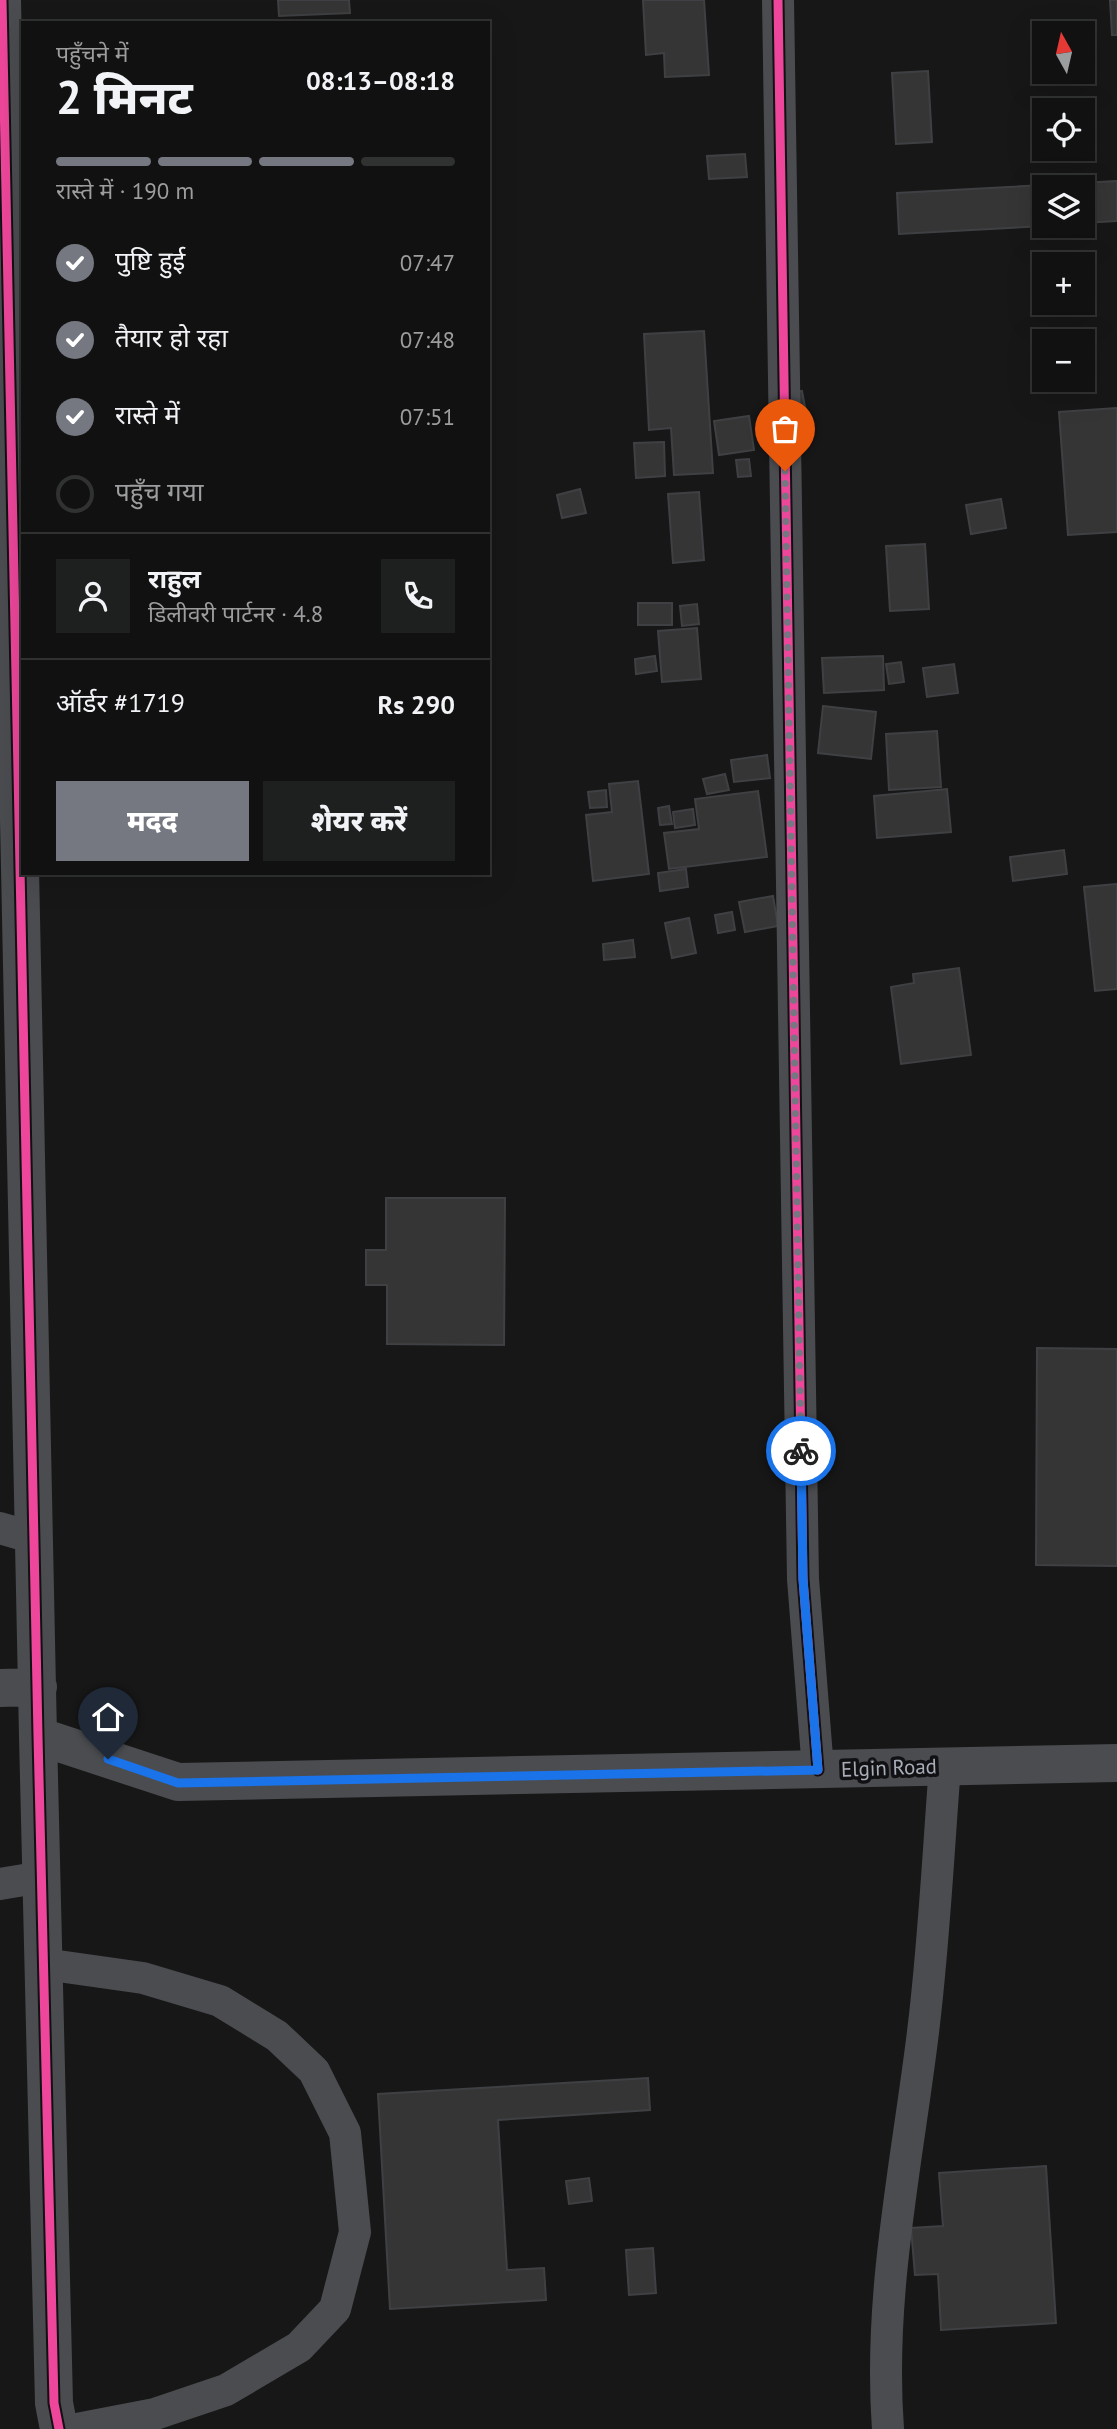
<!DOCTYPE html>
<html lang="hi">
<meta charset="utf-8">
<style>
body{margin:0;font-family:"PT Sans","Noto Sans Devanagari",sans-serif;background:#1e1f1f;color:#f1f3f6;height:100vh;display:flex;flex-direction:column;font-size:26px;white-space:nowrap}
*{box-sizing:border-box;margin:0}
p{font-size:23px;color:#9c9d9f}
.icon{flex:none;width:38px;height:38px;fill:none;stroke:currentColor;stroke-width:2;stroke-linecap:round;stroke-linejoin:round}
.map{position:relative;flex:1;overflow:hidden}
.panel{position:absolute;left:21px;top:21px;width:469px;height:854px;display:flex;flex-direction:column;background:#111;border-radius:0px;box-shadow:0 7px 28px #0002,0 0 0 2px #303131}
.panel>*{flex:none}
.needle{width:46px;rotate:352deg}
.controls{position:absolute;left:1032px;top:21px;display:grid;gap:14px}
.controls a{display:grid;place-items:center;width:63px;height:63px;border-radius:0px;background:#111;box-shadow:0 7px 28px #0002,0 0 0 2px #303131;font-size:35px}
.pin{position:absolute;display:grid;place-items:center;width:60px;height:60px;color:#fff;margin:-72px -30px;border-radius:50% 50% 50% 0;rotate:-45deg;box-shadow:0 0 7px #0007}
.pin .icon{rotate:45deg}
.courier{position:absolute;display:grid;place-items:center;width:70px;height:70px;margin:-35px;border:5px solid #1a73e8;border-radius:50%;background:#fff;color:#222;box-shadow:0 2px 9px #0007}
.summary em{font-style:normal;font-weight:800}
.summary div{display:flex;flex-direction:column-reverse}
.summary{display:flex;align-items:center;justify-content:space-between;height:119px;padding:0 35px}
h1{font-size:46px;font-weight:800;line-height:52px}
.bar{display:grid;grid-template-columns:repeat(4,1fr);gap:10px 7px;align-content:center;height:84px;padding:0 35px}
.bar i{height:9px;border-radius:5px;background:#303131}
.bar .selected{background:#757880}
.bar p{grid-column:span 4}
.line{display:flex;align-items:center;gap:18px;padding:0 35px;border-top:2px solid #303131}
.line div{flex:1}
.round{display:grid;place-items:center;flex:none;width:74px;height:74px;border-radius:0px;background:#1e1f1f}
ol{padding:0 35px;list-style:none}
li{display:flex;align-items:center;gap:21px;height:77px}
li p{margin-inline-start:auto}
li .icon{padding:7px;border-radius:50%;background:#757880;color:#fff;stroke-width:4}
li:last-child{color:#9c9d9f}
li i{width:38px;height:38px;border:4px solid #303131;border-radius:50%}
.primary-button{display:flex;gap:14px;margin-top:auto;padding:14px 35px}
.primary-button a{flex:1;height:80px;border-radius:0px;background:#757880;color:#fff;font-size:28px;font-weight:800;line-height:80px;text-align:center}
.primary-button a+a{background:#1e1f1f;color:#f1f3f6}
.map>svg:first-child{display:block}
</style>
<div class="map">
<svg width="1117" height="2429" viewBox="0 0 1117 2429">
<rect width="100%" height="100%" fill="#171717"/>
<path fill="#353536" stroke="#3f4043" stroke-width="2" d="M 278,0 L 349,0 L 350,13 L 279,16 Z
M 643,0 L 704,0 L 709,75 L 665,77 L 664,53 L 646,55 Z
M 1110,0 L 1117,0 L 1117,35 L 1112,35 Z
M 928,71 L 932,142 L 896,144 L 892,73 Z
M 745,154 L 747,177 L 709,179 L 707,156 Z
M 1117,181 L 1117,221 L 1083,223 L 1083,187 L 1045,187 L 1045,226 L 899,234 L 897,193 Z
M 704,331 L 713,473 L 674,475 L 671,428 L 649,430 L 644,334 Z
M 802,391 L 807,418 L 782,423 L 778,395 Z
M 1117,408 L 1117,532 L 1068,535 L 1059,412 Z
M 749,416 L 754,450 L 719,455 L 714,421 Z
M 664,442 L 665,476 L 636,478 L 634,443 Z
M 749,459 L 751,476 L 738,477 L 736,460 Z
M 580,489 L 586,513 L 562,518 L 557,495 Z
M 699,492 L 704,560 L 673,563 L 668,494 Z
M 1001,499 L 1006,528 L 971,534 L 966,505 Z
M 925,544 L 929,609 L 890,611 L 886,546 Z
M 638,603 L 672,603 L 672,625 L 638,625 Z
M 697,604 L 699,624 L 682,626 L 680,606 Z
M 697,628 L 701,679 L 662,682 L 658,631 Z
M 655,656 L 657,671 L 636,674 L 635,659 Z
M 883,656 L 884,690 L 824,693 L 822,658 Z
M 901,662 L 904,682 L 889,684 L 886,664 Z
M 954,664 L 958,693 L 927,697 L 923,668 Z
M 823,706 L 876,712 L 871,759 L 818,753 Z
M 937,731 L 941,787 L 889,790 L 886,734 Z
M 767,755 L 770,778 L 734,782 L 731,760 Z
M 725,774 L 729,790 L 707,794 L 703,779 Z
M 638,781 L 649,874 L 593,881 L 586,815 L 612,812 L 609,784 Z
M 947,789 L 951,832 L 877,838 L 874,796 Z
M 606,790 L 607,807 L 590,808 L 588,792 Z
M 758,791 L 767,857 L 669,869 L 664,833 L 699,829 L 695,799 Z
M 669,806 L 672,824 L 660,825 L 658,808 Z
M 693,809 L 695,825 L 675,828 L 673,812 Z
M 1064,850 L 1067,874 L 1013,881 L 1010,857 Z
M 686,869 L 688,887 L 660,891 L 658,873 Z
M 1117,884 L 1117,989 L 1095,991 L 1084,887 Z
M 773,896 L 778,926 L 745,932 L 739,902 Z
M 732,912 L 735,930 L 718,933 L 715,915 Z
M 689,918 L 696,953 L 672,958 L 665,923 Z
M 633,940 L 635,957 L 604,960 L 603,944 Z
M 959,968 L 971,1055 L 901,1064 L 891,987 L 914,983 L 913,974 Z
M 386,1198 L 505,1198 L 504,1345 L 387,1344 L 387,1285 L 366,1285 L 366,1250 L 386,1250 Z
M 1037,1348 L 1117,1349 L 1117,1566 L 1036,1565 Z
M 648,2078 L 650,2110 L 498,2120 L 507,2270 L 544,2268 L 546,2300 L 390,2309 L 378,2094 Z
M 1046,2166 L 1056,2323 L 941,2330 L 938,2274 L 915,2275 L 911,2228 L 943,2226 L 939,2173 Z
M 589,2178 L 592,2201 L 569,2204 L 566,2181 Z
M 653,2248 L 656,2293 L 629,2295 L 626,2250 Z"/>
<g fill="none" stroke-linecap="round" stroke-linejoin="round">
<path stroke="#4b4c50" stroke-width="32" d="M 778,0 L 803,1579 L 818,1770
M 0,1528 L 34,1538
M 0,1884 L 42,1877
M 44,1964 L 143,1978 L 220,2001 L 277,2036 L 314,2071 L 345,2133 L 355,2232 L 335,2309 L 299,2347 L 226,2390 L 155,2414 L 77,2429
M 888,2429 C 878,2295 907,2164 923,2032 C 934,1944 938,1855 945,1766"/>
<path stroke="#4b4c50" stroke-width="38" d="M 2,0 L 38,1736 L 54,2403 L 59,2429
M 0,1688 L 38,1687
M 38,1736 L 178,1782 L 1117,1763"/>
<defs>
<path id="cycleway" d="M 2,0 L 38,1736 L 54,2403 L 59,2429
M 778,0 L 803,1579 L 818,1770"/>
</defs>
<use href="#cycleway" stroke="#111113" stroke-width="13"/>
<use href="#cycleway" stroke="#ed469a" stroke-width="9"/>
</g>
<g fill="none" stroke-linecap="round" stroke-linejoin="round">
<path stroke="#757880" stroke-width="7" stroke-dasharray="0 12.6" d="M 785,471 L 801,1451"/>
<path stroke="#1a73e8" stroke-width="9" d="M 108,1759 L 178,1783 L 818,1770 L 803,1579 L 801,1451"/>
</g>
<g text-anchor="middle" stroke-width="7" stroke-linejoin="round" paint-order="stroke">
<g font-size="21" fill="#a8adb8" stroke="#111113">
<text transform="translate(889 1768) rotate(-2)" y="7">Elgin Road</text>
</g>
</g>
</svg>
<div class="controls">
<a><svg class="needle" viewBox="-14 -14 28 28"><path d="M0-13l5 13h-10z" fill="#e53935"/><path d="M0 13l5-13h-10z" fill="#9c9d9f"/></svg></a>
<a><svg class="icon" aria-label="locate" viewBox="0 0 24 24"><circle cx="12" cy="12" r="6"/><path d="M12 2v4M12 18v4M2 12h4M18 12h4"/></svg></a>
<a><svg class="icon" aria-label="layers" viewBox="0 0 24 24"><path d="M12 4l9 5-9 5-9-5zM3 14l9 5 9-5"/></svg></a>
<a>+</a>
<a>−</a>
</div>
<div class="pin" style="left:785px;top:471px;background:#ea580c"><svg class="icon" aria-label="bag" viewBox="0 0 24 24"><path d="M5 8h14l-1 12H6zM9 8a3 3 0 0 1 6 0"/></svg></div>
<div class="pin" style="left:108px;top:1759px;background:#1f2937"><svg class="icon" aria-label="home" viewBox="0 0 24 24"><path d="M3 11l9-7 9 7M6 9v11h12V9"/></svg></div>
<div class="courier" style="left:801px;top:1451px"><svg class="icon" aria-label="bike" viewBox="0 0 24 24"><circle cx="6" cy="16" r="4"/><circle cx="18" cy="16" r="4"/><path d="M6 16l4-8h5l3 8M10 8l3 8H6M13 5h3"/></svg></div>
<section class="panel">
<div class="summary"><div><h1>2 मिनट</h1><p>पहुँचने में</p></div><em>08:13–08:18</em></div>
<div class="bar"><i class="selected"></i><i class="selected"></i><i class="selected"></i><i></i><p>रास्ते में · 190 m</p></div>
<ol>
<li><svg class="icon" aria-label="check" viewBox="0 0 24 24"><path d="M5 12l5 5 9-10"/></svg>पुष्टि हुई<p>07:47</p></li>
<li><svg class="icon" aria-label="check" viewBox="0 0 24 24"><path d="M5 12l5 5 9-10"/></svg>तैयार हो रहा<p>07:48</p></li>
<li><svg class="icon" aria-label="check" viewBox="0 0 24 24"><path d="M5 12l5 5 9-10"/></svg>रास्ते में<p>07:51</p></li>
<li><i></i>पहुँच गया</li>
</ol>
<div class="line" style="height:126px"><a class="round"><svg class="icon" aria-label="person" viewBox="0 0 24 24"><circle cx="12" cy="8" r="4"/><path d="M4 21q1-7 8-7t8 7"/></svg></a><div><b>राहुल</b><p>डिलीवरी पार्टनर · 4.8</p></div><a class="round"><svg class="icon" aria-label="phone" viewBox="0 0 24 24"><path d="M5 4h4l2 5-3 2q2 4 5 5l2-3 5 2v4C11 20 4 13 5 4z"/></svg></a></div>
<div class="line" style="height:91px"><div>ऑर्डर #1719</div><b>Rs 290</b></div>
<div class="primary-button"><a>मदद</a><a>शेयर करें</a></div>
</section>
</div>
